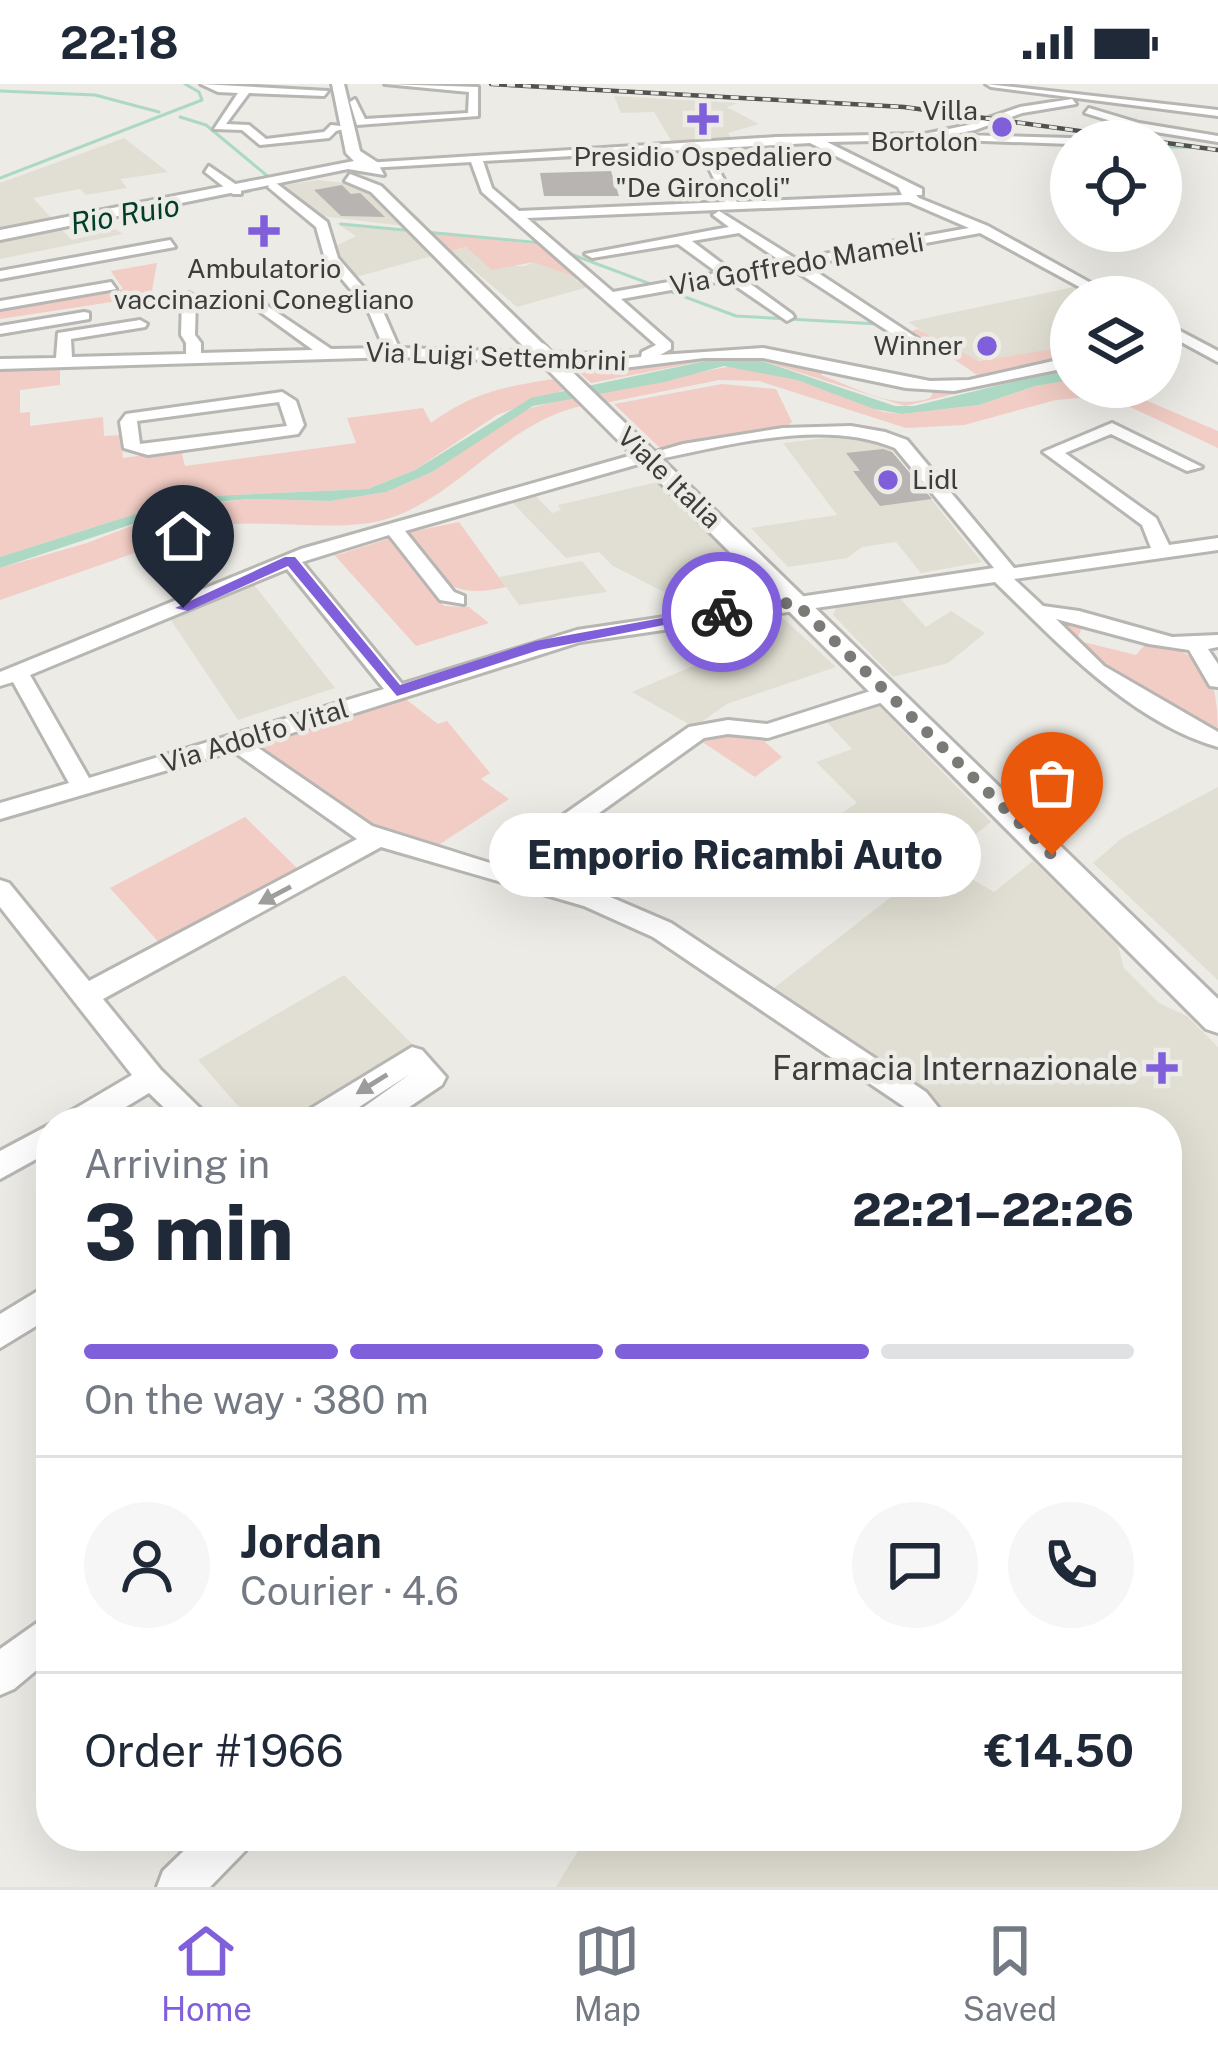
<!DOCTYPE html>
<meta charset="utf-8">
<style>
body{margin:0;font-family:"Public Sans",sans-serif;background:#f6f6f7;color:#1f2937;height:100vh;display:flex;flex-direction:column;font-size:45px;white-space:nowrap}
*{box-sizing:border-box;margin:0}
p{font-size:39px;color:#747a83}
.icon{flex:none;width:66px;height:66px;fill:none;stroke:currentColor;stroke-width:2;stroke-linecap:round;stroke-linejoin:round}
.map{position:relative;flex:1;overflow:hidden}
.panel{position:absolute;left:36px;top:1023px;width:1146px;height:744px;display:flex;flex-direction:column;background:#fff;border-radius:48px;box-shadow:0 12px 48px #0002}
.panel>*{flex:none}
.controls{position:absolute;left:1050px;top:36px;display:grid;gap:24px}
.controls a{display:grid;place-items:center;width:132px;height:132px;border-radius:50%;background:#fff;box-shadow:0 12px 48px #0002;font-size:60px}
.pin{position:absolute;display:grid;place-items:center;width:102px;height:102px;color:#fff;margin:-123px -51px;border-radius:50% 50% 50% 0;rotate:-45deg;box-shadow:0 0 12px #0007}
.pin .icon{rotate:45deg}
.courier{position:absolute;display:grid;place-items:center;width:120px;height:120px;margin:-60px;border:9px solid #805fda;border-radius:50%;background:#fff;color:#222;box-shadow:0 3px 15px #0007}
.bubble{position:absolute;height:84px;border-radius:42px;background:#fff;box-shadow:0 12px 48px #0002;font-size:39px;font-weight:800;line-height:84px;text-align:center}
.summary em{font-style:normal;font-weight:800}
.summary div{display:flex;flex-direction:column-reverse}
.summary{display:flex;align-items:center;justify-content:space-between;height:204px;padding:0 48px}
h1{font-size:78px;font-weight:800;line-height:90px}
.bar{display:grid;grid-template-columns:repeat(4,1fr);gap:18px 12px;align-content:center;height:144px;padding:0 48px}
.bar i{height:15px;border-radius:9px;background:#e0e1e3}
.bar .current{background:#805fda}
.bar p{grid-column:span 4}
.line{display:flex;align-items:center;gap:30px;padding:0 48px;border-top:3px solid #e0e1e3}
.line div{flex:1}
.round{display:grid;place-items:center;flex:none;width:126px;height:126px;border-radius:63px;background:#f6f6f7}
.status{display:flex;justify-content:space-between;align-items:center;height:84px;padding:0 60px;background:#fff;direction:ltr}
.status svg{height:33px;fill:currentColor}
.menu{display:flex;justify-content:space-around;align-items:center;height:168px;border-top:3px solid #e0e1e3;background:#fff;font-size:33px;color:#747a83}
.menu a{display:grid;justify-items:center;gap:6px}
.menu .current{color:#805fda}
.map>svg:first-child{display:block}
</style>
<div class="status"><b>22:18</b><svg viewBox="0 0 49 12"><path d="M0 12V9h3v3zM5 12V6h3v6zM10 12V3h3v9zM15 12V0h3v12zM26 1h20v11H26zM47 4h2v5h-2z"/></svg></div>
<div class="map">
<svg width="1218" height="1803" viewBox="0 0 1218 1803">
<rect width="100%" height="100%" fill="#ecebe6"/>
<path fill="#e1dfd3" d="M 614,12 L 738,19 L 727,23 L 759,40 L 728,49 L 732,55 L 672,58 L 654,28 L 621,29 Z
M 124,54 L 168,88 L 120,95 L 127,104 L 86,111 L 80,105 L 33,114 L 54,137 L 0,147 L 0,99 Z
M 318,96 L 361,101 L 404,142 L 322,132 L 284,101 Z
M 336,139 L 405,146 L 432,172 L 356,193 L 339,175 L 336,162 L 356,152 Z
M 61,145 L 72,156 L 115,145 L 123,150 L 0,175 L 0,156 Z
M 466,163 L 500,182 L 526,182 L 534,177 L 578,194 L 575,196 L 588,203 L 517,223 L 451,167 Z
M 1074,203 L 1092,213 L 1071,213 L 1071,261 L 998,277 L 967,276 L 908,238 Z
M 852,351 L 888,362 L 982,478 L 921,489 L 896,458 L 862,463 L 847,474 L 788,483 L 751,444 L 837,431 L 783,359 Z
M 662,397 L 767,505 L 763,514 L 676,529 L 666,509 L 613,482 L 599,468 L 566,474 L 508,414 L 534,410 L 552,429 L 561,426 L 558,421 Z
M 582,477 L 607,508 L 519,521 L 499,493 Z
M 251,497 L 335,604 L 238,636 L 170,535 Z
M 896,510 L 926,543 L 951,527 L 985,549 L 948,579 L 893,593 L 833,531 L 838,519 Z
M 756,530 L 784,535 L 836,583 L 727,620 L 694,643 L 632,608 L 707,576 L 684,540 Z
M 875,618 L 991,738 L 942,777 L 994,808 L 1033,777 L 1118,862 L 1124,884 L 1159,919 L 1187,932 L 1218,963 L 1218,1803 L 556,1803 L 587,1752 L 1167,1752 L 1167,1038 L 952,1038 L 927,1010 L 765,911 L 904,803 L 823,741 L 857,719 L 816,678 L 852,665 L 823,634 Z
M 1218,703 L 1218,896 L 1093,779 L 1122,754 Z
M 344,891 L 413,961 L 286,1038 L 252,1038 L 198,976 Z"/>
<path fill="#f2cdc5" d="M 429,149 L 543,161 L 575,193 L 534,178 L 492,186 L 466,163 L 451,167 Z
M 157,179 L 151,212 L 0,235 L 0,224 L 123,205 L 111,187 Z
M 917,245 L 979,277 L 1071,262 L 1071,276 L 1021,282 L 983,295 L 912,247 Z
M 739,269 L 825,285 L 821,291 C 855,303 893,327 930,314 L 936,303 L 1071,279 L 1071,288 L 1028,292 L 905,322 L 750,273 L 715,275 L 591,299 L 567,277 L 608,282 Z
M 60,281 L 60,301 L 20,306 L 20,329 L 30,328 L 30,342 L 103,333 L 104,352 L 121,351 L 123,374 L 181,366 L 185,382 L 356,359 L 347,334 L 423,324 L 431,339 C 477,306 505,303 559,294 L 569,304 L 497,331 L 415,386 L 368,405 L 189,413 L 0,473 L 0,284 Z
M 736,281 L 797,296 L 883,328 L 902,330 L 979,321 L 1035,302 L 1071,296 L 1071,303 L 1124,307 L 1218,347 L 1218,364 L 1126,321 L 1090,313 L 1056,316 L 964,341 L 906,344 L 759,297 L 719,296 L 605,319 L 595,310 Z
M 722,300 L 776,305 L 792,338 L 784,345 L 661,365 L 614,320 Z
M 576,312 L 587,321 C 511,334 466,405 396,432 C 343,452 271,433 212,442 L 0,516 L 0,484 L 87,459 L 181,423 L 249,415 L 330,417 L 386,408 L 432,388 L 523,326 Z
M 459,438 L 506,503 C 445,517 441,494 406,449 Z
M 391,454 L 444,522 L 469,523 L 489,539 L 416,562 L 330,466 L 337,471 Z
M 1057,537 L 1083,541 L 1078,553 L 1083,558 L 1136,571 L 1150,555 C 1208,574 1218,591 1218,651 L 1113,587 Z
M 403,613 L 438,640 L 447,637 L 490,689 L 481,695 L 509,715 L 437,762 C 370,756 310,704 260,664 L 266,657 Z
M 725,651 L 768,655 L 765,658 L 782,673 L 755,693 L 698,655 Z
M 245,733 L 304,791 L 163,863 L 110,804 Z"/>
<path fill="#acd8c4" d="M 750,273 L 895,322 L 914,322 L 1052,288 L 1071,288 L 1071,296 L 1035,302 L 979,321 L 902,330 L 874,325 L 797,296 L 724,282 L 664,298 L 533,322 L 432,388 L 386,408 L 330,417 L 249,415 L 193,420 L 0,484 L 0,473 L 189,413 L 368,405 L 415,386 L 531,314 L 715,275 Z"/>
<g fill="none" stroke-linecap="round" stroke-linejoin="round">
<path stroke="#acd8c4" stroke-width="3" d="M 0,7 L 95,11 L 159,28
M 180,33 L 206,41 L 271,95
M 925,57 L 1071,60
M 1161,63 L 1190,63
M 0,94 L 202,16 L 199,8 L 185,0
M 112,133 L 250,107
M 341,140 L 541,159 L 736,232 L 878,240
M 942,265 L 956,274"/>
</g>
<path fill="#b8b4b1" d="M 611,87 L 619,112 L 544,112 L 540,89 Z
M 342,101 L 351,110 L 360,109 L 385,133 L 341,132 L 314,106 Z
M 883,365 L 892,368 L 932,415 L 880,422 L 853,387 L 860,387 L 846,369 Z"/>
<g fill="none" stroke-linecap="round" stroke-linejoin="round">
<defs>
<path id="minor" d="M 201,0 L 328,7 L 324,12 L 249,9 L 226,40 L 249,41 L 266,55 L 324,48 L 331,41 L 350,43 L 336,47 L 329,54 L 260,61 L 242,46 L 214,45 L 238,9 L 218,8 Z
M 385,0 L 478,3 L 478,32 L 357,41 L 350,18 L 355,15 L 365,35 L 468,29 L 469,8 Z
M 986,0 L 1218,26 L 1218,32 L 991,3 Z
M 1072,15 L 1076,20 L 1022,29 L 975,46 L 925,56 L 827,58 L 922,105 L 922,111 L 916,111 L 919,114 L 988,142 L 1116,213 L 1098,213 L 980,149 L 806,181 L 923,258 L 927,264 L 919,269 L 896,266 L 894,251 L 791,184 L 741,193 L 792,230 L 794,233 L 787,237 L 727,196 L 621,215 L 671,259 L 671,265 L 660,271 L 763,264 L 930,297 L 969,296 L 1071,273 L 1071,283 L 954,307 L 906,304 L 763,274 L 704,274 L 607,286 L 592,279 L 393,273 L 0,285 L 0,275 L 56,274 L 58,249 L 140,236 L 147,240 L 145,243 L 71,255 L 72,273 L 186,270 L 186,259 L 181,251 L 182,213 L 189,209 L 196,213 L 195,251 L 201,259 L 201,269 L 313,266 L 255,224 L 253,221 L 260,217 L 331,265 L 384,264 L 368,226 L 325,175 L 316,143 L 268,103 L 272,96 L 327,138 L 338,174 L 382,225 L 399,264 L 595,270 L 609,276 L 641,273 L 642,268 L 656,261 L 482,108 L 471,78 L 369,84 L 365,79 L 776,53 L 925,50 L 968,41 L 1020,23 ZM 810,59 L 898,103 L 902,111 L 737,118 L 714,78 L 708,82 L 725,118 L 519,127 L 492,104 L 483,77 ZM 909,118 L 969,144 L 796,175 L 719,127 L 713,131 L 729,143 L 585,170 L 592,174 L 678,160 L 718,189 L 613,208 L 527,134 ZM 739,149 L 782,178 L 732,187 L 692,157 Z
M 1089,24 L 1139,39 L 1218,52 L 1218,58 L 1137,45 L 1085,29 Z
M 1095,49 L 1109,57 L 1095,57 L 1089,52 Z
M 961,51 L 1071,54 L 1077,57 L 1071,60 L 957,56 Z
M 209,82 L 241,104 L 241,110 L 233,110 L 205,88 Z
M 170,156 L 175,163 L 0,195 L 0,187 Z
M 111,198 L 116,205 L 0,225 L 0,217 Z
M 84,228 L 89,229 L 89,235 L 0,250 L 0,242 Z
M 1161,237 L 1218,267 L 1218,278 L 1161,247 Z
M 282,308 L 296,317 L 304,341 L 298,350 L 148,371 L 124,364 L 120,338 L 126,330 ZM 279,318 L 287,342 L 140,360 L 137,337 Z
M 1112,339 L 1202,383 L 1187,387 L 1111,350 L 1065,369 L 1156,434 L 1169,461 L 1218,454 L 1218,466 L 1014,495 L 1043,522 L 1079,527 L 1172,553 L 1218,551 L 1218,563 L 1208,565 L 1218,580 L 1218,603 L 1210,602 L 1189,566 L 1149,560 L 1056,535 L 1104,582 L 1218,648 L 1218,663 C 1130,638 1056,557 995,498 L 580,558 L 254,661 L 372,742 L 493,780 L 689,643 L 728,636 L 767,640 L 880,604 L 896,604 L 896,614 L 768,654 L 728,650 L 704,654 L 518,787 L 601,809 L 671,839 L 926,1008 L 950,1038 L 917,1038 L 906,1024 L 653,853 L 584,822 L 381,763 L 103,915 L 161,986 L 214,1038 L 179,1038 L 149,1009 L 101,1038 L 61,1038 L 66,1030 L 132,991 L 0,823 L 0,796 L 9,799 L 89,897 L 357,755 L 233,667 L 0,735 L 0,719 L 69,699 L 13,598 L 0,602 L 0,588 L 301,465 L 636,370 L 645,375 L 642,379 L 405,447 L 454,508 L 464,512 L 464,520 L 440,516 L 389,451 L 302,478 L 402,600 L 577,546 L 994,484 L 895,364 C 823,334 731,361 658,375 L 649,370 L 683,360 L 783,344 L 851,342 L 885,348 L 907,356 L 1014,484 L 1151,464 L 1142,441 L 1043,368 ZM 287,485 L 384,605 L 89,694 L 30,591 Z
M 412,963 L 422,966 L 446,993 L 442,1001 L 387,1038 L 349,1038 L 354,1030 L 410,990 L 336,1038 L 297,1038 L 302,1030 Z
M 51,1040 L 51,1067 L 0,1095 L 0,1067 Z
M 51,1199 L 51,1233 L 0,1264 L 0,1230 Z
M 51,1529 L 51,1574 L 14,1605 L 0,1611 L 0,1565 Z
M 199,1752 L 251,1752 L 245,1767 L 210,1803 L 157,1803 L 163,1787 Z"/>
<path id="major" d="M 332,0 L 344,0 L 360,67 L 377,78 L 384,91 L 348,85 L 0,156 L 0,146 L 354,77 L 346,69 Z
M 350,90 L 381,102 L 547,264 L 547,272 L 533,272 L 371,108 L 345,97 Z
M 544,274 L 558,274 L 1218,915 L 1218,949 L 1206,945 L 544,282 Z"/>
</defs>
<use href="#minor" stroke="#b7b6b2" stroke-width="6"/>
<use href="#major" stroke="#b7b6b2" stroke-width="6"/>
<use href="#minor" fill="#fff" fill-rule="evenodd"/>
<use href="#major" fill="#fff" fill-rule="evenodd"/>
<defs>
<path id="rail" d="M 491,0 L 904,23 L 1218,66"/>
</defs>
<use href="#rail" stroke="#525250" stroke-width="4.5"/>
<use href="#rail" stroke="#ecebe6" stroke-width="3" stroke-dasharray="8" stroke-linecap="butt"/>
<defs>
<path id="major-bridge" d="M 540,268 L 551,278"/>
</defs>
<use href="#major-bridge" stroke="#b7b6b2" stroke-width="21" stroke-linecap="butt"/>
<use href="#major-bridge" stroke="#fff" stroke-width="18"/>
</g>
<defs><path id="oneway-solid" d="M-6-.8H1V-3.2L6.5 0L1 3.2V.8H-6Z" transform="scale(3)"/></defs>
<g fill="#9e9e9d">
<use href="#oneway-solid" transform="translate(275 811) rotate(152)"/>
<use href="#oneway-solid" transform="translate(372 1000) rotate(148)"/>
</g>
<path fill="#805fda" d="M 285,473 L 295,473 L 400,601 L 536,557 L 722,523 L 729,528 L 539,566 L 397,612 L 288,482 L 188,527 L 175,524 Z"/>
<g fill="none" stroke-linecap="round" stroke-linejoin="round">
<path stroke="#7a7a77" stroke-width="12" stroke-dasharray="0 21.6" d="M 722,528 L 795,518 L 1052,771"/>
</g>
<g fill="#805fda" stroke="#ecebe6" stroke-width="4.5">
<path d="M697 17h12v12h12v12h-12v12h-12v-12h-12v-12h12z"/>
<circle cx="1002" cy="43" r="12"/>
<path d="M258 129h12v12h12v12h-12v12h-12v-12h-12v-12h12z"/>
<circle cx="987" cy="262" r="12"/>
<circle cx="888" cy="396" r="12"/>
<path d="M1156 966h12v12h12v12h-12v12h-12v-12h-12v-12h12z"/>
</g>
<g text-anchor="middle" stroke-width="9" stroke-linejoin="round" paint-order="stroke">
<g font-size="27" fill="#3d3d3b" stroke="#ecebe6" text-anchor="end">
<text x="978" y="36">Villa<tspan x="978" dy="31">Bortolon</tspan></text>
<text x="703" y="82" text-anchor="middle">Presidio Ospedaliero<tspan x="703" dy="31">"De Gironcoli"</tspan></text>
<text x="264" y="194" text-anchor="middle">Ambulatorio<tspan x="264" dy="31">vaccinazioni Conegliano</tspan></text>
<text x="963" y="271">Winner</text>
<text x="912" y="405" text-anchor="start">Lidl</text>
</g>
<g font-size="27" fill="#3d3d3b" stroke="#ecebe6">
<text transform="translate(797 180) rotate(-10)" y="9">Via Goffredo Mameli</text>
<text transform="translate(496 273) rotate(2)" y="9">Via Luigi Settembrini</text>
<text transform="translate(669 394) rotate(44)" y="9">Viale Italia</text>
<text transform="translate(255 652) rotate(-17)" y="9">Via Adolfo Vital</text>
</g>
<g font-size="30" font-style="italic" fill="#003d2a" stroke="#ecebe6">
<text transform="translate(125 131) rotate(-10)" y="10">Rio Ruio</text>
</g>
<g font-size="33" fill="#3d3d3b" stroke="#ecebe6" text-anchor="end">
<text x="1138" y="996">Farmacia Internazionale</text>
</g>
</g>
</svg>
<div class="controls">
<a><svg class="icon" aria-label="locate" viewBox="0 0 24 24"><circle cx="12" cy="12" r="6"/><path d="M12 2v4M12 18v4M2 12h4M18 12h4"/></svg></a>
<a><svg class="icon" aria-label="layers" viewBox="0 0 24 24"><path d="M12 4l9 5-9 5-9-5zM3 14l9 5 9-5"/></svg></a>
</div>
<div class="pin" style="left:1052px;top:771px;background:#ea580c"><svg class="icon" aria-label="bag" viewBox="0 0 24 24"><path d="M5 8h14l-1 12H6zM9 8a3 3 0 0 1 6 0"/></svg></div>
<div class="pin" style="left:183px;top:524px;background:#1f2937"><svg class="icon" aria-label="home" viewBox="0 0 24 24"><path d="M3 11l9-7 9 7M6 9v11h12V9"/></svg></div>
<div class="courier" style="left:722px;top:528px"><svg class="icon" aria-label="bike" viewBox="0 0 24 24"><circle cx="6" cy="16" r="4"/><circle cx="18" cy="16" r="4"/><path d="M6 16l4-8h5l3 8M10 8l3 8H6M13 5h3"/></svg></div>
<div class="bubble" style="left:489px;top:729px;width:492px">Emporio Ricambi Auto</div>
<section class="panel">
<div class="summary"><div><h1>3 min</h1><p>Arriving in</p></div><em>22:21–22:26</em></div>
<div class="bar"><i class="current"></i><i class="current"></i><i class="current"></i><i></i><p>On the way · 380 m</p></div>
<div class="line" style="height:216px"><a class="round"><svg class="icon" aria-label="person" viewBox="0 0 24 24"><circle cx="12" cy="8" r="4"/><path d="M4 21q1-7 8-7t8 7"/></svg></a><div><b>Jordan</b><p>Courier · 4.6</p></div><a class="round"><svg class="icon" aria-label="chat" viewBox="0 0 24 24"><path d="M4 5h16v11H9l-5 4z"/></svg></a><a class="round"><svg class="icon" aria-label="phone" viewBox="0 0 24 24"><path d="M5 4h4l2 5-3 2q2 4 5 5l2-3 5 2v4C11 20 4 13 5 4z"/></svg></a></div>
<div class="line" style="height:156px"><div>Order #1966</div><b>€14.50</b></div>
</section>
</div>
<nav class="menu">
<a class="current"><svg class="icon" aria-label="home" viewBox="0 0 24 24"><path d="M3 11l9-7 9 7M6 9v11h12V9"/></svg>Home</a>
<a><svg class="icon" aria-label="map" viewBox="0 0 24 24"><path d="M3 6l6-2 6 2 6-2v14l-6 2-6-2-6 2zM9 4v14M15 6v14"/></svg>Map</a>
<a><svg class="icon" aria-label="saved" viewBox="0 0 24 24"><path d="M7 4h10v16l-5-4-5 4z"/></svg>Saved</a>
</nav>
